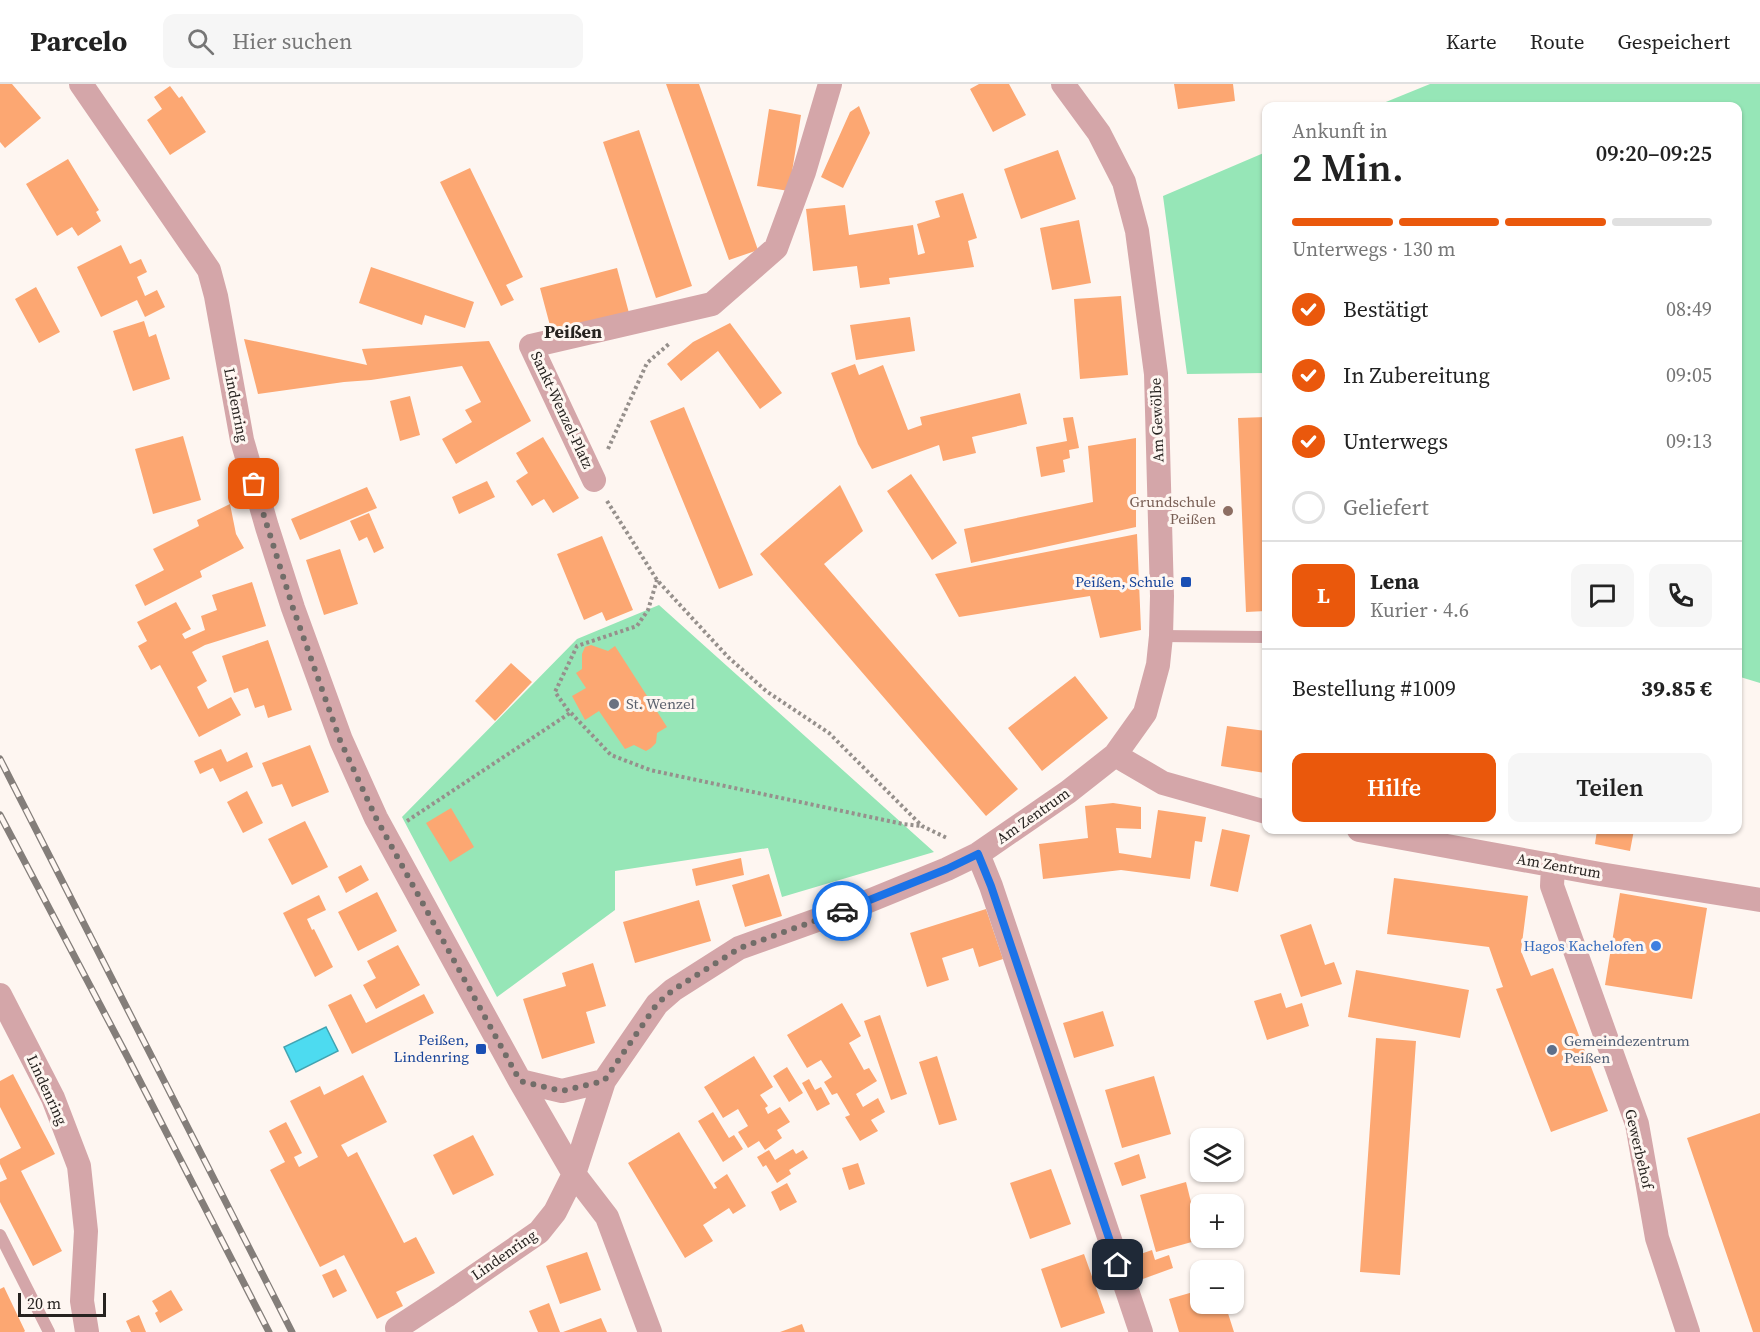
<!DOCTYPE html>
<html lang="de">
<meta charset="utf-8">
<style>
body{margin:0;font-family:"Source Serif 4",serif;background:#f6f6f6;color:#222;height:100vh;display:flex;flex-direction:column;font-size:22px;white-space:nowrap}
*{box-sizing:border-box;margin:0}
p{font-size:20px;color:#767676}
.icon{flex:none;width:33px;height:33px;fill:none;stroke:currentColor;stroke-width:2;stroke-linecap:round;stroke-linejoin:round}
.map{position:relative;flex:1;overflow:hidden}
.sheet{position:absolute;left:1262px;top:18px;width:480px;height:732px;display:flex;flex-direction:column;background:#fff;border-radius:12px;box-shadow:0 2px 4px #0004}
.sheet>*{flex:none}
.controls{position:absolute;left:1190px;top:1044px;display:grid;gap:12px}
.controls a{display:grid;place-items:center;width:54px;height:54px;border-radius:12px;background:#fff;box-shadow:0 2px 4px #0004;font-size:30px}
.scale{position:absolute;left:18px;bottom:15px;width:88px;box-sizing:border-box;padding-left:6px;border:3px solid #272320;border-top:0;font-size:16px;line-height:21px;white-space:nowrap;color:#272320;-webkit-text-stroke:4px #fef6f1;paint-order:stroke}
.pin{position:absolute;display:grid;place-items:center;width:51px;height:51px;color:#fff;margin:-26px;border-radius:12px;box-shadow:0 3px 9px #0006}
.courier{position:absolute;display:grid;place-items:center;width:60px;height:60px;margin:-30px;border:4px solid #1a73e8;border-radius:50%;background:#fff;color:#222;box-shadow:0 2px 8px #0007}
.summary em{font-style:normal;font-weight:600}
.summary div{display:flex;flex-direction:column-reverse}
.summary{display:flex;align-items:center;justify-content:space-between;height:102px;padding:0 30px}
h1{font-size:39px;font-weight:600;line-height:45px}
.bar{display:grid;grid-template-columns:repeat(4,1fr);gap:9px 6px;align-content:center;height:72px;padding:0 30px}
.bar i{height:8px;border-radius:4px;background:#e0e0e0}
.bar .selected{background:#ea580c}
.bar p{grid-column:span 4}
.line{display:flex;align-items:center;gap:15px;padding:0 30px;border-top:2px solid #e0e0e0}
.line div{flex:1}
.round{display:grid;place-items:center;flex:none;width:63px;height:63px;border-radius:12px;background:#f6f6f6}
ol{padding:0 30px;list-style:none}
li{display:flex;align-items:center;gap:18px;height:66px}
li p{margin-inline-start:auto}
li .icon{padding:6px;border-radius:50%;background:#ea580c;color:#fff;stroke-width:4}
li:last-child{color:#767676}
li i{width:33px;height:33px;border:3px solid #e0e0e0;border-radius:50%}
.button{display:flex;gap:12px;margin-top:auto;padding:12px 30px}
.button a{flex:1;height:69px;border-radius:12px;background:#ea580c;color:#fff;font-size:24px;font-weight:600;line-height:69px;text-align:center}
.button a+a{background:#f6f6f6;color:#222}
header{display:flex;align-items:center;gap:36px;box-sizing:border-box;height:84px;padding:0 30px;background:#fff;border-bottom:2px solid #e0e0e0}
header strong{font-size:28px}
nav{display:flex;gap:33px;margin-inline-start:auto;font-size:21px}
.search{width:420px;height:54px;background:#f6f6f6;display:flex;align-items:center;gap:15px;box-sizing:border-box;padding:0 21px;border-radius:12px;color:#767676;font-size:22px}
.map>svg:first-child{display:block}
</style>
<header>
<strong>Parcelo</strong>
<div class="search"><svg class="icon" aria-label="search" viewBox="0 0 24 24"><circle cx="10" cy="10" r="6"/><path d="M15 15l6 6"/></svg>Hier suchen</div>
<nav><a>Karte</a><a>Route</a><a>Gespeichert</a></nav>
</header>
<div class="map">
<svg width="1760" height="1248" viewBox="0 0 1760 1248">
<rect width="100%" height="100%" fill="#fef6f1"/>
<path fill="#96e6b7" d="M 1430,0 L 1760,0 L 1760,599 L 1737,592 L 1737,22 L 1376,22 Z
M 1266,68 L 1266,289 L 1187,290 L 1163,112 Z
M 659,521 L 934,768 L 782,813 L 768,764 L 615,787 L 615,826 L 497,913 L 402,733 L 577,555 Z"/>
<path fill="#4ddbf0" stroke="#42a4b2" stroke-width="1.5" d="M 326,943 L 338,967 L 296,988 L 284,963 Z"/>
<path fill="#fca772" d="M 0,0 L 12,0 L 41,34 L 5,64 L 0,58 Z
M 666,0 L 699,0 L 758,166 L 729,176 Z
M 979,0 L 1009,0 L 1026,31 L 993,48 L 970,5 Z
M 1174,0 L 1233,0 L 1235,17 L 1178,25 Z
M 170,2 L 179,14 L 182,12 L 206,48 L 170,71 L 147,36 L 162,25 L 154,13 Z
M 859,22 L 870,49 L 843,104 L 821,93 L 850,28 Z
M 769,25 L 801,31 L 789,107 L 757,102 Z
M 639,46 L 692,202 L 656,214 L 603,58 Z
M 1058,66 L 1076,115 L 1021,135 L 1004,85 Z
M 68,75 L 99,126 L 96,128 L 101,137 L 78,152 L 72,143 L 57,152 L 26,100 Z
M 470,84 L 523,193 L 506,201 L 514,216 L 501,222 L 440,98 Z
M 963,109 L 977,154 L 968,157 L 974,183 L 889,194 L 890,200 L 860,204 L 857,182 L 813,187 L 806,125 L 845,121 L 849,151 L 913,141 L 918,171 L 925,169 L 917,140 L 940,133 L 935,117 Z
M 1079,136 L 1091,199 L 1052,206 L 1040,144 Z
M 121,161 L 130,180 L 141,175 L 147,188 L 137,193 L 145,212 L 157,206 L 165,223 L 145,233 L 137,216 L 101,233 L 77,183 Z
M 371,183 L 474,218 L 465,244 L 425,231 L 422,241 L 359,219 Z
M 617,184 L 629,229 L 552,249 L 540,204 Z
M 36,203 L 60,248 L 39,259 L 15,215 Z
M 1121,212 L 1128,291 L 1080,295 L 1074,215 Z
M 910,233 L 915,267 L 856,276 L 850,241 Z
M 144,237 L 149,253 L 156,250 L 170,295 L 133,307 L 113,247 Z
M 730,239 L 782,309 L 760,325 L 718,267 L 681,297 L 667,280 L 693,258 Z
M 244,255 L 367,281 L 362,265 L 489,257 L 531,337 L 456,380 L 442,355 L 472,338 L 465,326 L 481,318 L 462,282 L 371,296 L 344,298 L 258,310 Z
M 855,280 L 859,291 L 883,281 L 908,346 L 922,341 L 920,333 L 1020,309 L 1027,340 L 972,353 L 976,369 L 943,377 L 939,361 L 872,385 L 858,360 L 831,289 Z
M 410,312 L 420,351 L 400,357 L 390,317 Z
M 684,323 L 753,491 L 719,505 L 650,337 Z
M 1073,333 L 1079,364 L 1069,366 L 1070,374 L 1063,376 L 1065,388 L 1041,393 L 1036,363 L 1067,357 L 1063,334 Z
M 1266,333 L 1266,527 L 1246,528 L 1238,334 Z
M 183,352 L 201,416 L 153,430 L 135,365 Z
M 543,353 L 579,414 L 553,429 L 544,415 L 532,422 L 516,397 L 528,389 L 516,369 Z
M 1136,354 L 1136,443 L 971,479 L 964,445 L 1093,418 L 1088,362 Z
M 911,390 L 957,459 L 932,476 L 887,407 Z
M 487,397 L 495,413 L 459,430 L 452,413 Z
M 840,401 L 863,447 L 824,480 L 1018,705 L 986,732 L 760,470 Z
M 367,403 L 377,424 L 300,456 L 291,435 Z
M 230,420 L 236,450 L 244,464 L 200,487 L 202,493 L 145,522 L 135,501 L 164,486 L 153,465 L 199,442 L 197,436 Z
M 369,429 L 384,464 L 374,469 L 367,453 L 359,457 L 350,437 Z
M 1137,450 L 1141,546 L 1100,554 L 1090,512 L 959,533 L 935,490 Z
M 602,452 L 633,526 L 606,537 L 602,528 L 584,536 L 557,470 Z
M 340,465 L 358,520 L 324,531 L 306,476 Z
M 252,498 L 266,542 L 205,561 L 192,568 L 207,597 L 197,603 L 208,625 L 231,613 L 241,631 L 199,653 L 160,581 L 151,586 L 138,562 L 147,557 L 137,538 L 176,518 L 191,545 L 182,550 L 185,555 L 205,546 L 201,532 L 217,526 L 212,511 Z
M 268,556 L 292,626 L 268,634 L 264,621 L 255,624 L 248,604 L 234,609 L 222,572 Z
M 591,561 L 608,567 L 615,562 L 667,643 L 657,649 L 656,659 L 651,664 L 646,667 L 634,661 L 625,665 L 599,627 L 585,636 L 572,612 L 586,604 L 576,589 L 582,585 L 582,570 L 585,563 Z
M 511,579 L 532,598 L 495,637 L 475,617 Z
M 1075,592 L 1108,634 L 1042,687 L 1008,644 Z
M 1227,642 L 1266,647 L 1265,689 L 1221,682 Z
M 310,661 L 329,708 L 292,723 L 282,700 L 272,703 L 262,679 Z
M 221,665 L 227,678 L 247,668 L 253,683 L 220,698 L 213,684 L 200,690 L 194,677 Z
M 247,707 L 263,739 L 243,749 L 227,718 Z
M 1113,719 L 1141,723 L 1141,745 L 1116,744 L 1119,769 L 1151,774 L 1158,726 L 1206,733 L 1202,758 L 1195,757 L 1190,795 L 1121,786 L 1043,795 L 1039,760 L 1088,754 L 1085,722 Z
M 451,724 L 474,763 L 450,778 L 426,739 Z
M 305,737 L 328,783 L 292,801 L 268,755 Z
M 1222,745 L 1250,751 L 1238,808 L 1210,802 Z
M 1597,746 L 1634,746 L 1630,767 L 1595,760 Z
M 741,774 L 744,791 L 696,802 L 692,785 Z
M 361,781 L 369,796 L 346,809 L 338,793 Z
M 769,790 L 782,832 L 745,843 L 732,801 Z
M 1394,794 L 1528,812 L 1521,867 L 1531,892 L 1553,884 L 1608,1027 L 1551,1048 L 1496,905 L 1503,903 L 1489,863 L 1387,850 Z
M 377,808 L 397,847 L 358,867 L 338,828 Z
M 1620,809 L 1707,824 L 1692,915 L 1605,901 Z
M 319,811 L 326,826 L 307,835 L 312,846 L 314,845 L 333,883 L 315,893 L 283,829 Z
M 699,816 L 711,857 L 635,879 L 623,838 Z
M 986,825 L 1003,875 L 979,883 L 973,864 L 942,874 L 949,896 L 927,903 L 910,849 Z
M 1311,840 L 1325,881 L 1334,878 L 1342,900 L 1301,913 L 1280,851 Z
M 398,861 L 420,901 L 376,925 L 363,901 L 376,894 L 367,877 Z
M 593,879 L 606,922 L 586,928 L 595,959 L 542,975 L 523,915 L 566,902 L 562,889 Z
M 1356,886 L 1469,906 L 1460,954 L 1348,933 Z
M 1281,909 L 1286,924 L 1302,919 L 1309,942 L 1267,956 L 1254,917 Z
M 351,910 L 366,939 L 424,910 L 434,929 L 352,970 L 328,921 Z
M 842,919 L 861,952 L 849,959 L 864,986 L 869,984 L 877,997 L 856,1010 L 863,1023 L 878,1014 L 885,1028 L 871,1036 L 878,1047 L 860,1057 L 845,1033 L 850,1031 L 837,1009 L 832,1011 L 824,998 L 832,993 L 821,976 L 807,984 L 787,951 Z
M 1103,927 L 1114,962 L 1074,974 L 1063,939 Z
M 880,931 L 907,1010 L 891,1016 L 864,937 Z
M 1376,954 L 1416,957 L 1400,1191 L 1360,1188 Z
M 754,972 L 773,1003 L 760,1011 L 768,1022 L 765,1024 L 768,1030 L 780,1023 L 790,1038 L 777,1046 L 782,1054 L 765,1066 L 759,1057 L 748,1064 L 738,1048 L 748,1042 L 738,1025 L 723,1034 L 704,1003 Z
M 937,972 L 957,1036 L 939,1041 L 919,978 Z
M 787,983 L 803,1009 L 789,1018 L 773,992 Z
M 13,990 L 55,1070 L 21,1087 L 62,1167 L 33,1182 L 0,1118 L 0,1098 L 7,1095 L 0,1080 L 0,1075 L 21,1064 L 0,1023 L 0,997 Z
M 363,991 L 387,1038 L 341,1061 L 348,1073 L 357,1068 L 404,1159 L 416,1153 L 435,1189 L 396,1208 L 403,1222 L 377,1235 L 344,1171 L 320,1183 L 270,1086 L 285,1078 L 269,1047 L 286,1038 L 302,1069 L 294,1073 L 299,1083 L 318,1073 L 290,1017 L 320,1002 L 324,1011 Z
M 1154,992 L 1171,1050 L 1122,1064 L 1105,1006 Z
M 809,995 L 815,1006 L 821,1003 L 830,1020 L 817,1027 L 802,999 Z
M 713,1028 L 729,1054 L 734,1051 L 743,1065 L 723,1078 L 698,1037 Z
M 1760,1029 L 1760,1248 L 1753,1248 L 1687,1054 Z
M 679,1048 L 714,1105 L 717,1104 L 714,1099 L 727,1090 L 746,1122 L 733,1130 L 729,1124 L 703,1141 L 713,1157 L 685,1174 L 628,1079 Z
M 473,1051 L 494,1091 L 453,1111 L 433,1071 Z
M 793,1065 L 796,1070 L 803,1066 L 808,1074 L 789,1086 L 791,1090 L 777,1099 L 766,1081 L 763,1083 L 757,1073 L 769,1066 L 775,1076 Z
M 1139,1070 L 1146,1094 L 1122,1102 L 1114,1079 Z
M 858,1079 L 865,1100 L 849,1106 L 842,1084 Z
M 1051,1085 L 1071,1140 L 1030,1155 L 1010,1099 Z
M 1186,1098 L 1200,1154 L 1206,1154 L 1156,1168 L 1140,1111 Z
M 787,1099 L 797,1118 L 780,1127 L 771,1108 Z
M 1152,1166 L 1155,1176 L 1169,1171 L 1173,1184 L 1140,1196 L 1132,1173 Z
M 587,1168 L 601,1206 L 560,1220 L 546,1182 Z
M 1084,1170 L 1105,1229 L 1061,1244 L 1041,1185 Z
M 336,1185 L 347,1207 L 333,1214 L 322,1191 Z
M 4,1203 L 25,1247 L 24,1248 L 0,1248 L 0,1205 Z
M 171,1206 L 183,1226 L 160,1239 L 155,1229 L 158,1227 L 152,1217 Z
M 1200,1206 L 1200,1220 L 1225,1220 L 1234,1248 L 1179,1248 L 1169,1215 Z
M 549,1219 L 560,1248 L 538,1248 L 529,1227 Z
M 139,1231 L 146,1248 L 131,1248 L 126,1237 Z
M 601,1234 L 607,1248 L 563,1248 Z
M 802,1240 L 805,1248 L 780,1248 Z"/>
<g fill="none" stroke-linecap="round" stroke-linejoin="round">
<path stroke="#96908c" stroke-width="4" stroke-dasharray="3 3" stroke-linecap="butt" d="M 608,365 L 647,279 L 670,259
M 607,417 L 657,496 L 728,573 L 766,607 L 829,649 L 922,742 L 947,754
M 571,629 L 611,671 L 650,686 L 903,740 L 921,742
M 407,737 L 570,629 L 555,608 L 577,562 L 637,542 L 648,526 L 657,496"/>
<path stroke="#d4a6a9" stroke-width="12" d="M 1161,552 L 1266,553
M 0,1151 L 49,1248"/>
<path stroke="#d4a6a9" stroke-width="24" d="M 81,0 L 209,186 L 216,212 L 242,356 L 267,443 L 293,524 L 341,656 L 376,734 L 520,997 L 574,1090 L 607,1133 L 650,1248
M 594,396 L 531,262 L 712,220 L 776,164 L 804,88 L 830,0
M 1115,671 L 1163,699 L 1266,728
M 1359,746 L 1600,790 L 1760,816
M 978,770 L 991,802 L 1141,1248
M 1553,781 L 1552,802 L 1637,1040 L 1657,1154 L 1688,1248
M 0,911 L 53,1014 L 79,1082 L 86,1147 L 82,1217 L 87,1248
M 520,997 L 562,1007 L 604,997
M 397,1244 L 446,1212 L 539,1148 L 555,1128 L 574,1090 L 604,997 L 657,920 L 673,906 L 739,864 L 859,821 L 947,785 L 978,770 L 1068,708 L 1115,671 L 1145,629 L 1158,581 L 1161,552 L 1162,512 L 1156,290 L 1137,147 L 1124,98 L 1099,49 L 1063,0"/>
<defs>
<path id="rail" d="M 0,675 L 292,1248
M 0,731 L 127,972 L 269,1248"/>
</defs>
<use href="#rail" stroke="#847e7a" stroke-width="7"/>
<use href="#rail" stroke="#fef6f1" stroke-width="4.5" stroke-dasharray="14" stroke-linecap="butt"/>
</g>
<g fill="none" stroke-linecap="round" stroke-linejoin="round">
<path stroke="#726d69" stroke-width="6" stroke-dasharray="0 10.8" d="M 254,400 L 293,524 L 340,656 L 376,734 L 520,997 L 562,1007 L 604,997 L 657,920 L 673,906 L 740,864 L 842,827"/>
<path stroke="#1a73e8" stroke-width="8" d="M 842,827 L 947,785 L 978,770 L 991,802 L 1118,1181"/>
</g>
<circle fill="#8d6e63" stroke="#fef6f1" stroke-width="2" cx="1228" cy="427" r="6"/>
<g fill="#1a4fb4" stroke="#fef6f1" stroke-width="2">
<rect x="1180" y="492" width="12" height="12" rx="3"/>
<rect x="475" y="959" width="12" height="12" rx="3"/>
</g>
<circle fill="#6b7280" stroke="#fef6f1" stroke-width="2" cx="614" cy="620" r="6"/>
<circle fill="#3f7fe0" stroke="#fef6f1" stroke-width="2" cx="1656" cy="862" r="6"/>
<circle fill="#5c6f8a" stroke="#fef6f1" stroke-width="2" cx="1552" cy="966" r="6"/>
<g text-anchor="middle" stroke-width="6" stroke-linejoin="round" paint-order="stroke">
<g font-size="15" fill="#272320" stroke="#fef6f1">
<text transform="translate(236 321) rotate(79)" y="5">Lindenring</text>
<text transform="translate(562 326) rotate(65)" y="5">Sankt-Wenzel-Platz</text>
<text transform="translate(1157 336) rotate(-92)" y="5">Am Gewölbe</text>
<text transform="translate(1033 732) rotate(-35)" y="5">Am Zentrum</text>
<text transform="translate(1559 782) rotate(10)" y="5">Am Zentrum</text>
<text transform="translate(47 1006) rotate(65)" y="5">Lindenring</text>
<text transform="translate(1639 1065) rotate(77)" y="5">Gewerbehof</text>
<text transform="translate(504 1171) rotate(-35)" y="5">Lindenring</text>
</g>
<g font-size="15" fill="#785e54" stroke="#fef6f1" text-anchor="end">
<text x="1216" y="423">Grundschule<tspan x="1216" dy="17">Peißen</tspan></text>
</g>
<g font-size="15" fill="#164399" stroke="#fef6f1" text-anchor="end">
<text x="1174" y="503">Peißen, Schule</text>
<text x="469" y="961">Peißen,<tspan x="469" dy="17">Lindenring</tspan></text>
</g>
<g font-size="15" fill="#5b616d" stroke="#fef6f1" text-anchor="start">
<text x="626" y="625">St. Wenzel</text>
</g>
<g font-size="15" fill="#366cbe" stroke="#fef6f1" text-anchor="end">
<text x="1644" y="867">Hagos Kachelofen</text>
</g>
<g font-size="15" fill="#4e5e75" stroke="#fef6f1" text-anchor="start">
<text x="1564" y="962">Gemeindezentrum<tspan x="1564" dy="17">Peißen</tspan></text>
</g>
<g font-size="18" font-weight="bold" fill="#272320" stroke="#fef6f1">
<text x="573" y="254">Peißen</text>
</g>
</g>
</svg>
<div class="controls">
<a><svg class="icon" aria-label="layers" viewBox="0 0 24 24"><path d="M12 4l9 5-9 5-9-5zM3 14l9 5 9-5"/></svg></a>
<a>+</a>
<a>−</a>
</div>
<div class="scale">20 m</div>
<div class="pin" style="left:254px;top:400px;background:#ea580c"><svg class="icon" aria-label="bag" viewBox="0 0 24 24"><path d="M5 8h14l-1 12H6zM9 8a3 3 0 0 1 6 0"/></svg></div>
<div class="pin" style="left:1118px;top:1181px;background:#1f2937"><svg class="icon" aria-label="home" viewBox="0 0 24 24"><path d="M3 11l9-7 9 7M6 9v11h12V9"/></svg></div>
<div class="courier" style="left:842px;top:827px"><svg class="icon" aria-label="car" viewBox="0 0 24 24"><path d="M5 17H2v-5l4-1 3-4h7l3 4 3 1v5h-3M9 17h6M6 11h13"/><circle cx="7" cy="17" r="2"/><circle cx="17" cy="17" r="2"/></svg></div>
<section class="sheet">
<div class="summary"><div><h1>2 Min.</h1><p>Ankunft in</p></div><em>09:20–09:25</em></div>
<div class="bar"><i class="selected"></i><i class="selected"></i><i class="selected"></i><i></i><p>Unterwegs · 130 m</p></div>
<ol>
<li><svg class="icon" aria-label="check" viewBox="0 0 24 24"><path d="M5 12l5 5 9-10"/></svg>Bestätigt<p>08:49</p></li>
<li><svg class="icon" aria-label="check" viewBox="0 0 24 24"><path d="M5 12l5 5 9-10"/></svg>In Zubereitung<p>09:05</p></li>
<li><svg class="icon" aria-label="check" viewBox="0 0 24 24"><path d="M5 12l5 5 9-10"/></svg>Unterwegs<p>09:13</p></li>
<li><i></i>Geliefert</li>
</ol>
<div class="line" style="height:108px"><b class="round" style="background:#ea580c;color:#fff">L</b><div><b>Lena</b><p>Kurier · 4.6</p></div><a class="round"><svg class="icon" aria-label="chat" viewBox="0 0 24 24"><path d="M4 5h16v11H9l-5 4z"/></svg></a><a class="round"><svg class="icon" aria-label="phone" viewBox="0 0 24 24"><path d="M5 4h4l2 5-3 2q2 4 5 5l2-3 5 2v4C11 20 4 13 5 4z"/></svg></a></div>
<div class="line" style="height:78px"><div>Bestellung #1009</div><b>39.85 €</b></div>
<div class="button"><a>Hilfe</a><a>Teilen</a></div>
</section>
</div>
